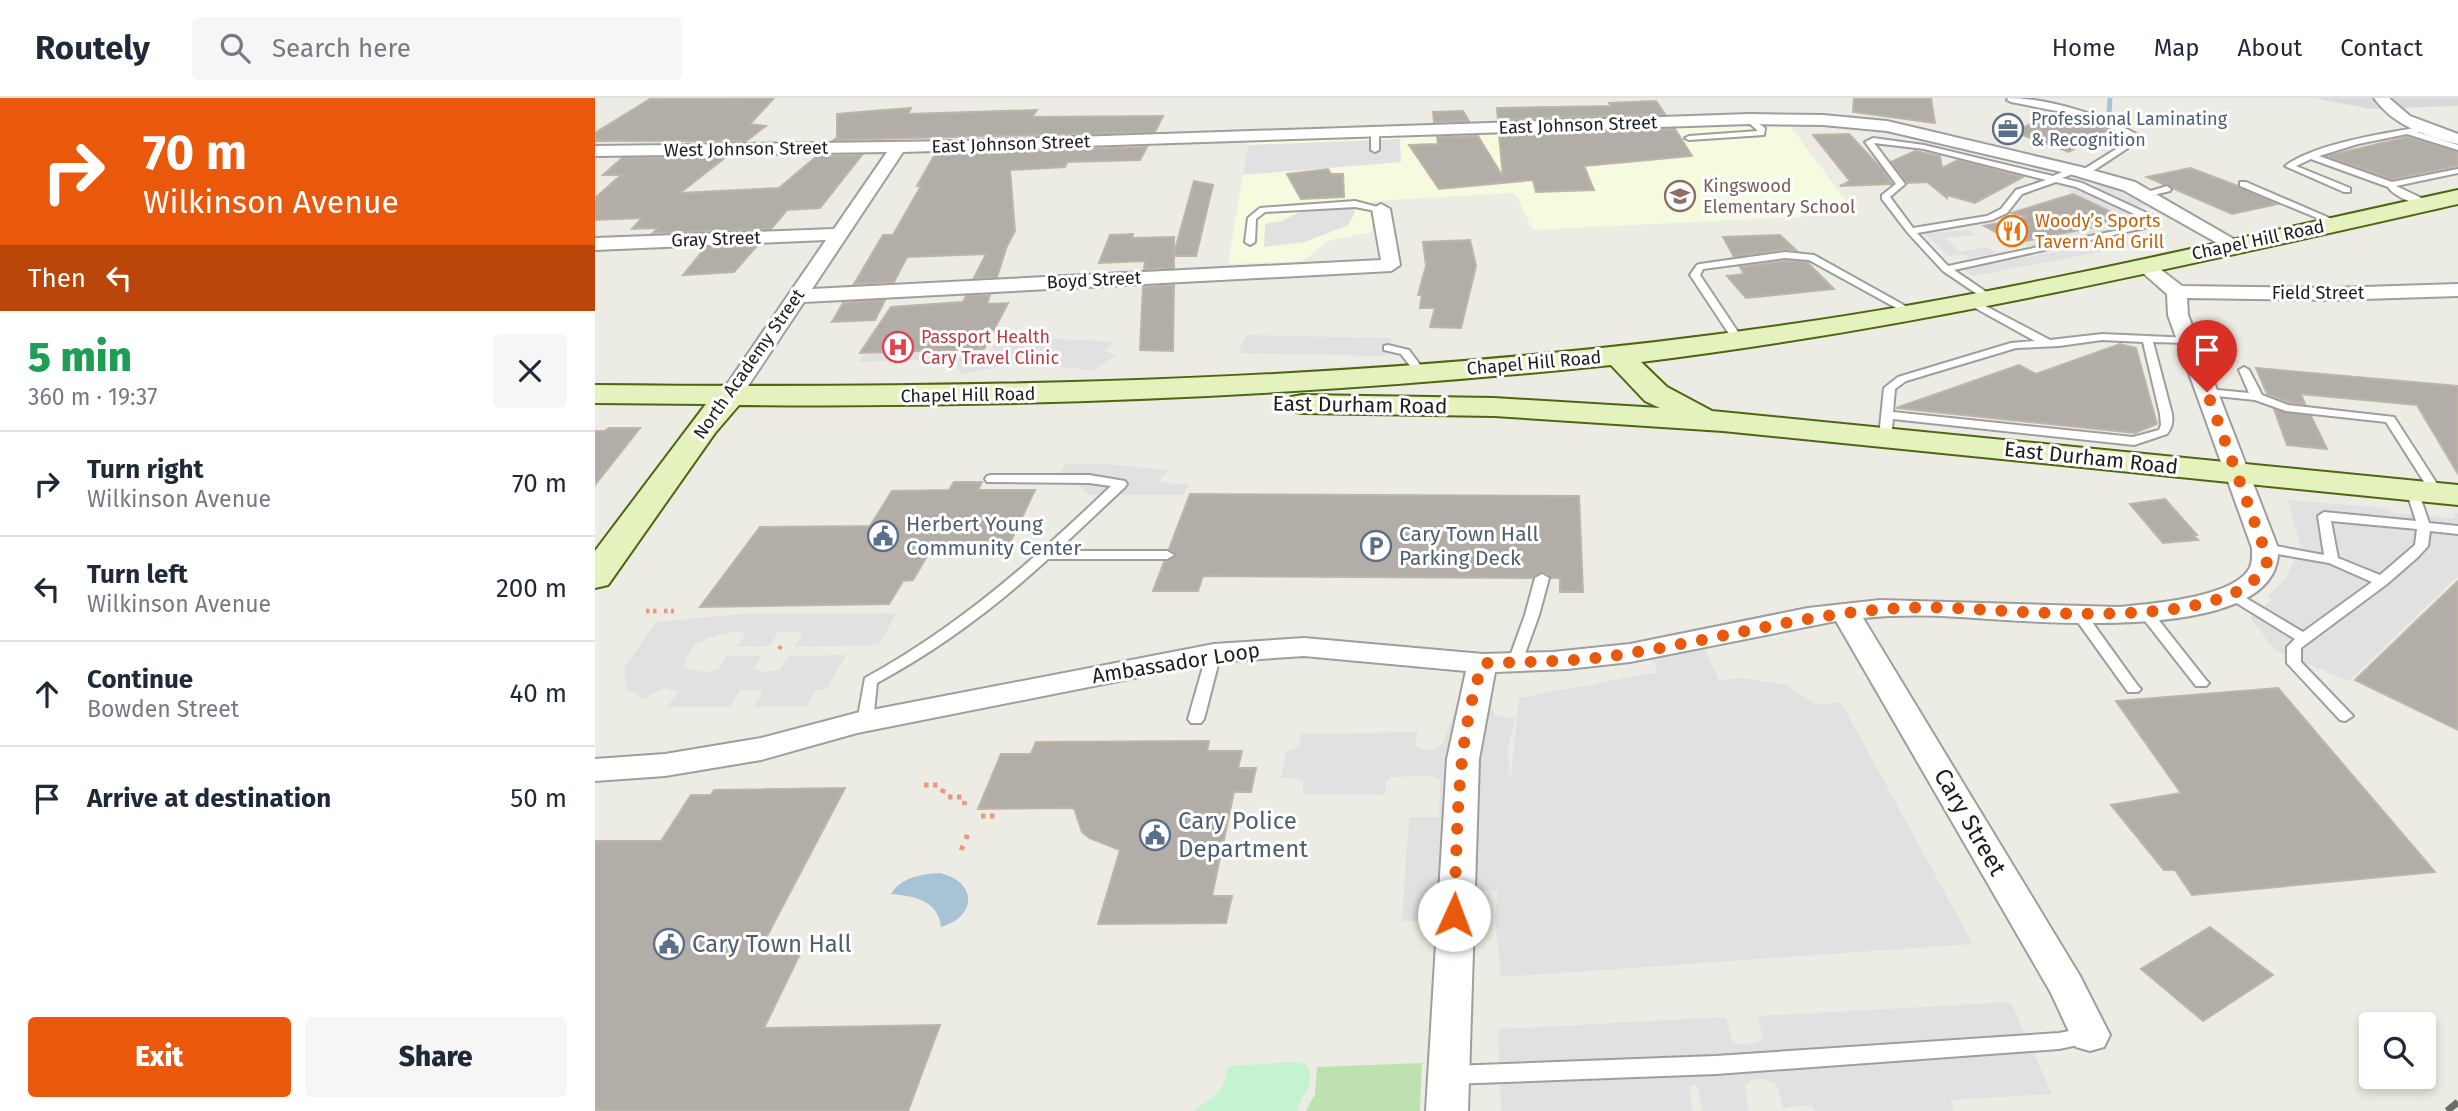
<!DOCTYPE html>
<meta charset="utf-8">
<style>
:root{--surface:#fff;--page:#f6f6f7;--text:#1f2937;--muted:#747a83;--line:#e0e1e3;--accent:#ea580c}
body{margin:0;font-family:"Fira Sans",sans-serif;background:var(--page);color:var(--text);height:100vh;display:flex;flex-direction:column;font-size:26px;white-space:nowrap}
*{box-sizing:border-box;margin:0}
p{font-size:23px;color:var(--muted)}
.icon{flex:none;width:38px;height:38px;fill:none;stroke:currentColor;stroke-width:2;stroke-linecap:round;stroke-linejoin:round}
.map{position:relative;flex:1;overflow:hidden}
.sheet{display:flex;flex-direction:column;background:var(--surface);width:595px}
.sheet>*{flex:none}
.top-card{background:#ea580c;color:#fff;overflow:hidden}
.controls{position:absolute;left:1764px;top:914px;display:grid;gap:14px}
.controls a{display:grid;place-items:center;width:77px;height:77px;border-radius:7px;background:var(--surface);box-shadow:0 4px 10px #0003;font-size:35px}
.pin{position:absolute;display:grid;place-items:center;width:60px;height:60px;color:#fff;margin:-72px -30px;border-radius:50% 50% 50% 0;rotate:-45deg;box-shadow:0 0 7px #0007}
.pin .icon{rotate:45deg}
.me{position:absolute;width:77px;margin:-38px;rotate:2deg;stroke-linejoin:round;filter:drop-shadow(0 0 5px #0008)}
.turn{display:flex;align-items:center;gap:24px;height:147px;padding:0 28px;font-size:32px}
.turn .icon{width:91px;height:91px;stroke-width:2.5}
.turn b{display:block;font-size:49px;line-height:60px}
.then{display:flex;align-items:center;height:66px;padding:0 28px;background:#0003;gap:14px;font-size:26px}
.round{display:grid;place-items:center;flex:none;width:74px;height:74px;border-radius:7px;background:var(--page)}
.overview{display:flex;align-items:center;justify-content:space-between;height:119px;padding:0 28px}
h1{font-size:42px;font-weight:800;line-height:52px;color:#1e9e55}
.action{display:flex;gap:14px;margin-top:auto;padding:14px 28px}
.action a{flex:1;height:80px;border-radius:7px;background:var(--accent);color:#fff;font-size:28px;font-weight:800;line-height:80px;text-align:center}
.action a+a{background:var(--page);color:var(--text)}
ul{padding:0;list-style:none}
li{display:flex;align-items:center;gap:21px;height:105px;padding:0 28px;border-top:2px solid var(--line)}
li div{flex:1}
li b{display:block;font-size:26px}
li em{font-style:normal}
header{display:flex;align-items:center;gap:42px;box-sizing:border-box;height:98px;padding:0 35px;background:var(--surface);border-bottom:2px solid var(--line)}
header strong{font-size:33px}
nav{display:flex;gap:38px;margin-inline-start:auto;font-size:24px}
.search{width:490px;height:63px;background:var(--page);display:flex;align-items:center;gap:18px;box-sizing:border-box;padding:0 24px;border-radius:7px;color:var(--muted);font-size:26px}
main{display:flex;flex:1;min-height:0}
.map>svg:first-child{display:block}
.residential{fill:#dbdada}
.education{fill:#f5fbdf}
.grass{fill:#bee2af}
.park{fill:#c5f3d2}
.parking{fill:#e1e1e1}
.water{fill:#a9c3d6}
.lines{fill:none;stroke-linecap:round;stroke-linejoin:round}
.stream{stroke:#a9c3d6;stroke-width:5}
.building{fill:#b2aea7;stroke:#bdb5a8;stroke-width:2}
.lane-casing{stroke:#9e9e9e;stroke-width:4}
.street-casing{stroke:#9e9e9e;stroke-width:4}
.secondary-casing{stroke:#4c6711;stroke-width:4}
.path-far1{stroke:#ea9a78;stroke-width:4.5;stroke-dasharray:3.5 3.5;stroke-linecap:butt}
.path{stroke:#ea9a78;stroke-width:5;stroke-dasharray:4.5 4.5;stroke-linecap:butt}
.lane{fill:#fff;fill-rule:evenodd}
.street{fill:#fff;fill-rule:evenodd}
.secondary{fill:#e5f2bd;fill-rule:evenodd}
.rail{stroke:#6b6b6b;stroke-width:7;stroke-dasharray:18 18;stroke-linecap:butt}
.route{stroke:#ea580c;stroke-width:12;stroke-dasharray:0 21.6}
.labels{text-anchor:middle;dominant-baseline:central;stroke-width:6;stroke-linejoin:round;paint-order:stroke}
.far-service-label{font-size:18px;fill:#4e5e75;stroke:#fff;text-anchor:start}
.far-street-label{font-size:18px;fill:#1d1d1d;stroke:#fff}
.far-education-label{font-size:18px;fill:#785e54;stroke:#fff;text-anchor:start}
.far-food-label{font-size:18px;fill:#c56008;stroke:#fff;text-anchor:start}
.far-health-label{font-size:18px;fill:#be3a42;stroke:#fff;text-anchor:start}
.street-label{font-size:21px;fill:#1d1d1d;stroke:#fff}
.service-label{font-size:21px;fill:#4e5e75;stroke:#fff;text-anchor:start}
.near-service-label{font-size:24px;fill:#4e5e75;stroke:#fff;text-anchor:start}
.near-street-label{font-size:24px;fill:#1d1d1d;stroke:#fff}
</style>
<header>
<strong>Routely</strong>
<div class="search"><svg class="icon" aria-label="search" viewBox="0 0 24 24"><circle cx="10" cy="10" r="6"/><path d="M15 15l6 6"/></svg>Search here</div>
<nav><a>Home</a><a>Map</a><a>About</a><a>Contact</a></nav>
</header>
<main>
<section class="sheet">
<div class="top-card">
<div class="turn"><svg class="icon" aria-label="right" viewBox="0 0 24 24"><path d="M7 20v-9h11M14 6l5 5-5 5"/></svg><div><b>70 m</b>Wilkinson Avenue</div></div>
<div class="then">Then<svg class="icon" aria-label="left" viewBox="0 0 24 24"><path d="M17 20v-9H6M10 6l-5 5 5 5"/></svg></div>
</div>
<div class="overview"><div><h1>5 min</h1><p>360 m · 19:37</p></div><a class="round"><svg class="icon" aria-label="close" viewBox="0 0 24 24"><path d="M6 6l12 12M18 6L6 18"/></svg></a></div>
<ul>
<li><svg class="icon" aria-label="right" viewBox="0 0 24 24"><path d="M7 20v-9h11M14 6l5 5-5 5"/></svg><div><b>Turn right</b><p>Wilkinson Avenue</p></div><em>70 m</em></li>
<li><svg class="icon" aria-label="left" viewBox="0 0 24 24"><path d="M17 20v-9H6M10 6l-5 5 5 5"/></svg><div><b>Turn left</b><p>Wilkinson Avenue</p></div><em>200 m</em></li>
<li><svg class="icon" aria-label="ahead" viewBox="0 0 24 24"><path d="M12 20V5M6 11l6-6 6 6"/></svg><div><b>Continue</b><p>Bowden Street</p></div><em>40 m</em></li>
<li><svg class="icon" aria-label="arrive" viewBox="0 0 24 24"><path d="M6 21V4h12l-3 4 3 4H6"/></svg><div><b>Arrive at destination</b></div><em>50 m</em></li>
</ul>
<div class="action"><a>Exit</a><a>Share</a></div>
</section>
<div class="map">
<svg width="1863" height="1013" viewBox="0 0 1863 1013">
<rect width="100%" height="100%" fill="#edece4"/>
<path class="residential" d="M1719 0H1863V8L1776 11Z"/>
<path class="education" d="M1192 24 1261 116 938 132 920 95 778 103 777 134 732 143 708 163 633 166 654 41Z"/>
<path class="grass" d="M827 965 825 1013H711L720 996 722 969Z"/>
<path class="park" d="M702 964 712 967C723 986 706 995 702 1013H599C621 995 628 999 633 968Z"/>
<path class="parking" d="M805 41 806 64 648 77 653 47Z
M1507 86 1551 107 1528 111 1538 117 1528 119 1472 93Z
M758 110 760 115 752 128 709 144 669 149 670 126 686 123 701 116 706 111Z
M1528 124 1538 129 1437 150 1427 145Z
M1375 132 1381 137 1351 140 1365 154 1391 149 1403 155 1375 160 1369 156 1353 158 1329 135Z
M1556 136 1568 142 1378 178 1367 171Z
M651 237 797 240 791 258 643 255Z
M442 240 509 243 519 246 510 252 521 257 499 273 447 266 410 268 366 276 360 260 395 254 398 251 397 244Z
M354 253 350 261 264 264 269 256Z
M470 366H510L573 372 565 382 566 385 594 386 588 397H494L488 390 479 386H460Z
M1693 402 1794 410 1797 415 1860 420 1857 415H1863V478L1754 583 1680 553 1655 519 1677 502 1673 498 1690 481 1706 450Z
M302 515 283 547 199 549 208 535 187 533 183 534 175 548 142 549 151 535 145 534 130 535 101 545 91 559 90 569 108 574 123 572 132 558H167L158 571 169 574 185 572 194 558 251 557 232 590 221 592 212 608 158 609 168 594 160 592 145 593 135 609H72L84 593 69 590 48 602 31 590 29 570 61 524 145 516Z
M1107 546 1124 582 1147 580 1189 586 1222 607 1246 604 1378 846 906 879 900 819 903 793H884L883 822 807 823 814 719H844L845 681 838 678 796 679 791 683 790 697 708 696V682L686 679 691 653 703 649 706 636 823 634 820 648 826 651 838 652 847 646 862 607 898 612 900 618 921 620 913 650 915 685 924 600 1063 574 1054 556Z
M1416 904 1457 996 1356 1002 1359 1013H1219L1217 1007 1188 1010 1181 986 1168 981 1155 982 1150 988 1154 1013H1107L1103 990 1098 986 1094 991 1098 1013H906L903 931 1131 919 1136 940 1140 945 1152 947 1167 942 1163 918Z"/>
<path class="water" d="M345 775C383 784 382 819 346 829 343 802 319 798 296 796 306 779 327 776 345 775Z"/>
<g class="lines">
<path class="stream" d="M1514 18 1515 0"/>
</g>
<path class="building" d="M179 0 155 26 171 28 151 43H0V35L55 1Z
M1259 0H1336L1340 25 1258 14Z
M1061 3 1070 16 903 22 902 10 1016 8 1014 5Z
M316 10 313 16 442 12 437 19 568 18 560 34 239 42 244 38H242V16Z
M868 13 874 23 839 24 838 14Z
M1453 17 1491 22 1513 32 1474 54 1419 34Z
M1080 31 1097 58 989 68 999 92 941 94 938 82 844 91 814 47 843 46 842 39 883 38 908 79 904 37Z
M1254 36 1285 69 1297 86 1245 88 1255 83 1218 37Z
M1812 39 1863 54V68L1797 81 1732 58Z
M552 49 545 62 472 64 470 69 415 72 420 133 412 148 402 179 379 180 391 156 312 159 299 184 259 186 288 137H298L326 88H322L340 56Z
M1320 53 1345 58 1347 70 1363 62 1428 79 1380 105 1352 97V100L1332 84 1312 85 1296 64Z
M267 57 225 110 192 112 176 131 58 135 63 130 37 131 47 120 0 122V100L26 77H8L27 60 131 59 85 95 184 90 222 58Z
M1595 70 1643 88 1683 106 1637 116 1552 79Z
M733 71 736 76H748L749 99 706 101 692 76Z
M599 83 618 87 601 158H579V170L549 171 550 163 504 165 515 137 538 136 537 140 579 139V155Z
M1478 96 1533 122 1421 145 1389 128 1433 119 1416 115Z
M1185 137 1201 152 1190 151 1139 159 1128 139Z
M875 142 881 168 866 230 835 229 840 210H825L827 197H823L831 168 828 144Z
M162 148 139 174 88 177 110 150Z
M1190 163 1212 164 1239 191 1151 200 1132 178 1149 176 1145 169Z
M579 187 578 253 545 252 548 189Z
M395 197 392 206 413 205 389 251 265 255 296 209 368 204 371 198Z
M290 202 280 222 237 224 248 205Z
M1525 246 1541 250 1562 326 1540 335 1301 310 1424 267 1441 276Z
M1661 270 1863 288V376L1822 307 1706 296 1710 306 1694 304 1672 296Z
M1679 311 1716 318 1732 351 1692 347Z
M14 330H45L0 387V333H10Z
M359 384H387L383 392H440L414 447 338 448 318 482 308 483 294 506 105 509 165 429 275 428 297 393 354 392Z
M595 396 984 398 988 494H965V480H956L948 474 937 480 608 478 603 493H558L569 464 581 458 574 451Z
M1570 401 1602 437H1598L1603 442 1568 445 1535 406Z
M1863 483V632L1760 582Z
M1683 590 1840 774 1597 797 1580 772H1569L1516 707 1586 695 1521 603Z
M614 643 612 653H647L643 670H661L656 694H639L617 798H637L631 825 503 826 525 752 494 740 487 734 479 710 383 711 406 656H436L441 644Z
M250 690 162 857 205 856 169 930 345 927 313 1013H0V743H66L96 697H116L119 692Z
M1615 829 1678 877 1608 923 1546 871Z"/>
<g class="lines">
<g class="lane-casing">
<path id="lane" d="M1413 0C1452 0 1508 17 1541 36L1542 44 1492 77H1486V73L1534 43V39L1492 19 1416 4 1412 2Z
M1154 19 1170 30 1169 37 1094 42 1090 40 1094 38 1163 33 1150 21Z
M1831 28 1835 30 1834 32 1822 34 1863 47V52L1812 36 1763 46 1724 58 1797 84 1863 71V75L1801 88 1835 104V108C1824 108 1799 99 1793 89L1716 61 1701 68 1755 90V94H1749L1690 68C1721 45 1792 35 1831 28Z
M780 33 784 35V52L780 54 776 52V35Z
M1278 40 1329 47 1458 78 1477 70H1483V74L1467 80 1487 85 1556 117 1563 127 1359 172 1400 200 1391 202 1348 173 1313 135 1287 101V97L1301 86 1270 44ZM1279 45 1329 51 1451 82 1421 92 1406 111 1392 118 1318 130 1295 99 1310 86ZM1461 84 1481 89 1550 121 1553 126 1353 168 1322 135 1397 122 1412 115 1427 96Z
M1645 84H1651L1746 125 1739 127 1645 88Z
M1572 88 1576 91 1575 93 1550 99 1546 96Z
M760 103 790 111 786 114 760 109 670 114 661 121 660 144 655 147 650 144 653 120 665 110Z
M1190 154 1219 157 1323 215 1314 217 1214 162 1190 160 1108 171 1105 177 1149 243 1148 245H1140L1095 177 1102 167 1105 166Z
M1377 201 1455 242 1507 236 1596 240 1597 242 1592 245 1558 244 1577 316C1578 325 1577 329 1572 336L1539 347 1298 321 1296 339 1290 343 1286 341 1284 339 1289 290 1303 279 1416 245 1440 243 1373 206 1372 204ZM1507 242 1548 244 1565 316 1566 327 1564 332 1538 339 1298 314 1300 291 1311 283 1421 250 1464 248Z
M793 247 814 252 831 275 830 277H822L806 256 789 252V248Z
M1649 269 1654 272 1667 297 1693 307 1799 319 1848 395 1842 399 1838 398 1791 324 1691 313 1660 302 1612 297 1606 294 1612 291 1654 295 1644 272Z
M396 377H494L530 383 532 386 530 389 462 453H572L579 457 572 461H453C401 509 345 551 282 585L278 624 276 628H264L262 624 270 580C363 529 440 461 516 388L494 385 392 384 390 381 392 378Z
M1817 388 1823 392 1834 425 1863 428V436L1835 433 1833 448 1823 459 1792 486 1706 550V564L1758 618 1750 623 1745 622 1692 565V549L1700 541 1627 496 1629 493H1639L1708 534 1777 484 1734 465 1665 453 1663 450 1665 447 1670 446 1729 457 1723 418 1729 414 1821 423 1811 392ZM1736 423 1822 431 1820 447 1785 477 1743 460Z
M947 476 954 480 944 517 927 564 920 569 915 567 913 564 930 517 940 480Z
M1550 510 1555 511 1611 582 1614 585 1611 588H1601L1543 514Z
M1484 512 1489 513 1543 588 1546 591 1543 594H1533L1477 516Z
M619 550 626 555 609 621 606 625H596L593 621 612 555Z
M1495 929 1502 931 1505 937 1502 943 1464 951 1121 976 856 986 849 983 846 977 849 971 856 968 1121 958 1464 935Z"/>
</g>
<g class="street-casing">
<path id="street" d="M1779 0H1794L1815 18 1863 36V46C1831 38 1799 28 1779 0Z
M1154 16 1228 17 1292 23 1486 69 1540 84 1649 147 1640 153 1633 151 1528 92 1475 76 1292 33 1228 27 1154 26 308 54 217 191 786 162 777 111 786 106 795 111 805 167 796 173 209 204 143 303H127L124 298 231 142 0 152V140L239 131 292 54 0 58V48L366 43Z
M1549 162 1556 164 1587 188 1737 190 1863 186V198L1737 202 1592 200 1593 217 1683 450C1689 551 1425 522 1364 519 1332 517 1300 517 1268 520L1485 878 1515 937 1509 949 1495 953 1481 949 1456 895 1241 523 1035 564 972 571 900 574 884 661 873 1013H831L852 661 871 573 709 558 619 564 262 635 166 662 70 678 0 683V661L70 656 166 640 261 615 619 546 709 540 888 556 958 554 1035 546 1213 510 1285 502 1524 509C1555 506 1637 500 1654 471 1658 465 1657 457 1657 450L1573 217 1572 196 1540 168Z"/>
</g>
<g class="secondary-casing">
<path id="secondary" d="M1863 92V106C1592 167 1322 230 1046 264L1072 289 1117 313 1863 387V407L1128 333 899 318 707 315 696 313 691 306 696 299 707 297 899 300 1065 310 1050 303 1016 267C727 297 435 310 144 307L120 335 13 487 0 490V453L111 306 0 305V287C400 291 800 284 1197 226 1421 194 1642 140 1863 92Z"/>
</g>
<path class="path-far1" d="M51 513H62
M69 513H79
M184 551 187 547"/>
<path class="path" d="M329 687H345
M347 695 349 690
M353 699H367
M369 707 370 703
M386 718H401
M371 741 373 735
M366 752 369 746"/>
<use href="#lane" class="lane"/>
<use href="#street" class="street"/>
<use href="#secondary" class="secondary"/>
<path class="rail" d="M1852 1013 1863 1004"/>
</g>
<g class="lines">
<path class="route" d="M859 817C863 734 860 643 888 565 925 564 963 564 1000 560 1120 546 1234 504 1357 510 1421 512 1649 538 1673 461L1612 294"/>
</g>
<defs>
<g id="office-ring" transform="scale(1.575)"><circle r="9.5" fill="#fff" stroke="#5c6f8a" stroke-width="1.5"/><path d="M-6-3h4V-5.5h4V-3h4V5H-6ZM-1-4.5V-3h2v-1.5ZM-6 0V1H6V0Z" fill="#5c6f8a"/></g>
<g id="school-ring" transform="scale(1.575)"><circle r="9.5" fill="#fff" stroke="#8d6e63" stroke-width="1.5"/><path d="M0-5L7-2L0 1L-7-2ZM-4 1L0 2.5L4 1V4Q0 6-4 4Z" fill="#8d6e63"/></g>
<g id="restaurant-ring" transform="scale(1.575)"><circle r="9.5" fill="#fff" stroke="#e8710a" stroke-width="1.5"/><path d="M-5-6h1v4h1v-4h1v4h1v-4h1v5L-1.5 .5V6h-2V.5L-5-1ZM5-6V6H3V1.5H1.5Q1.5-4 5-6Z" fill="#e8710a"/></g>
<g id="hospital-ring" transform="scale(1.575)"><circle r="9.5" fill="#fff" stroke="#e0444e" stroke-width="1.5"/><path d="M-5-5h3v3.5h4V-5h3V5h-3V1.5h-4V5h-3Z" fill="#e0444e"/></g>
<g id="civic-ring" transform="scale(1.575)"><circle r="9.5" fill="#fff" stroke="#5c6f8a" stroke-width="1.5"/><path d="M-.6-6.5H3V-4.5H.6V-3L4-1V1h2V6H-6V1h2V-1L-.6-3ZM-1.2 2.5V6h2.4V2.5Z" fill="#5c6f8a"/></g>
<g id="parking-ring" transform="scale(1.575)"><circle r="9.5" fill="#fff" stroke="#5c6f8a" stroke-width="1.5"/><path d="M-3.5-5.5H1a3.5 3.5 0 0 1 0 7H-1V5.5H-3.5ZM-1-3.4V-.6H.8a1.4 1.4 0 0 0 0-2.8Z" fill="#5c6f8a"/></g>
</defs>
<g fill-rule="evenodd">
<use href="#office-ring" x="1413" y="31"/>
<use href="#school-ring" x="1085" y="98"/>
<use href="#restaurant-ring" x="1417" y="133"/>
<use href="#hospital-ring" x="303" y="249"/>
<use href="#civic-ring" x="288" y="438"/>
<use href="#parking-ring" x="781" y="448"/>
<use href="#civic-ring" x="560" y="737"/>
<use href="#civic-ring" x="74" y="846"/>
</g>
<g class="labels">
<g class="far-service-label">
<text x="1436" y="21">Professional Laminating<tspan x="1436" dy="21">&amp; Recognition</tspan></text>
</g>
<g class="far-street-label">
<text transform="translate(983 27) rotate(-2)">East Johnson Street</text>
<text transform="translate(416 46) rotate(-2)">East Johnson Street</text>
<text transform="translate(151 51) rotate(-1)">West Johnson Street</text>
<text transform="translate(121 141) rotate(-2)">Gray Street</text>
<text transform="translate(1663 142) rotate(-12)">Chapel Hill Road</text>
<text transform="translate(499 182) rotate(-3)">Boyd Street</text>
<text x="1723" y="195">Field Street</text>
<text transform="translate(939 265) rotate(-5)">Chapel Hill Road</text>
<text transform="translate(154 266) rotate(-55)">North Academy Street</text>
<text transform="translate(373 297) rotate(-1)">Chapel Hill Road</text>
</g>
<g class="far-education-label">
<text x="1108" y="88">Kingswood<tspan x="1108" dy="21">Elementary School</tspan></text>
</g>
<g class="far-food-label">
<text x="1440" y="123">Woody’s Sports<tspan x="1440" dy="21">Tavern And Grill</tspan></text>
</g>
<g class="far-health-label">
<text x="326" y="239">Passport Health<tspan x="326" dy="21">Cary Travel Clinic</tspan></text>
</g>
<g class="street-label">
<text transform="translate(765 307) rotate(1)">East Durham Road</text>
<text transform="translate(1496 360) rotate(6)">East Durham Road</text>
<text transform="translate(581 565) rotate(-9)">Ambassador Loop</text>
</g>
<g class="service-label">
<text x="311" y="426">Herbert Young<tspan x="311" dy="24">Community Center</tspan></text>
<text x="804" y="436">Cary Town Hall<tspan x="804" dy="24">Parking Deck</tspan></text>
</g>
<g class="near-service-label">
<text x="583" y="723">Cary Police<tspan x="583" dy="28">Department</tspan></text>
<text x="97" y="846">Cary Town Hall</text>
</g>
<g class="near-street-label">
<text transform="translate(1375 724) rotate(60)">Cary Street</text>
</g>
</g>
</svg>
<div class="controls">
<a><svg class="icon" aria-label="search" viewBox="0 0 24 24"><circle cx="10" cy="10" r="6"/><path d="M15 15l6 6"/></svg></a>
</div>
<div class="pin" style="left:1612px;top:294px;background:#d93025"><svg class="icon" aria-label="arrive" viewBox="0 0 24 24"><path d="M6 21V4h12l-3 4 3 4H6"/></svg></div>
<svg class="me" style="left:859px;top:817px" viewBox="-20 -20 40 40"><circle r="19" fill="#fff"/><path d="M0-13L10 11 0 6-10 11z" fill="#ea580c"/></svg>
</div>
</main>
